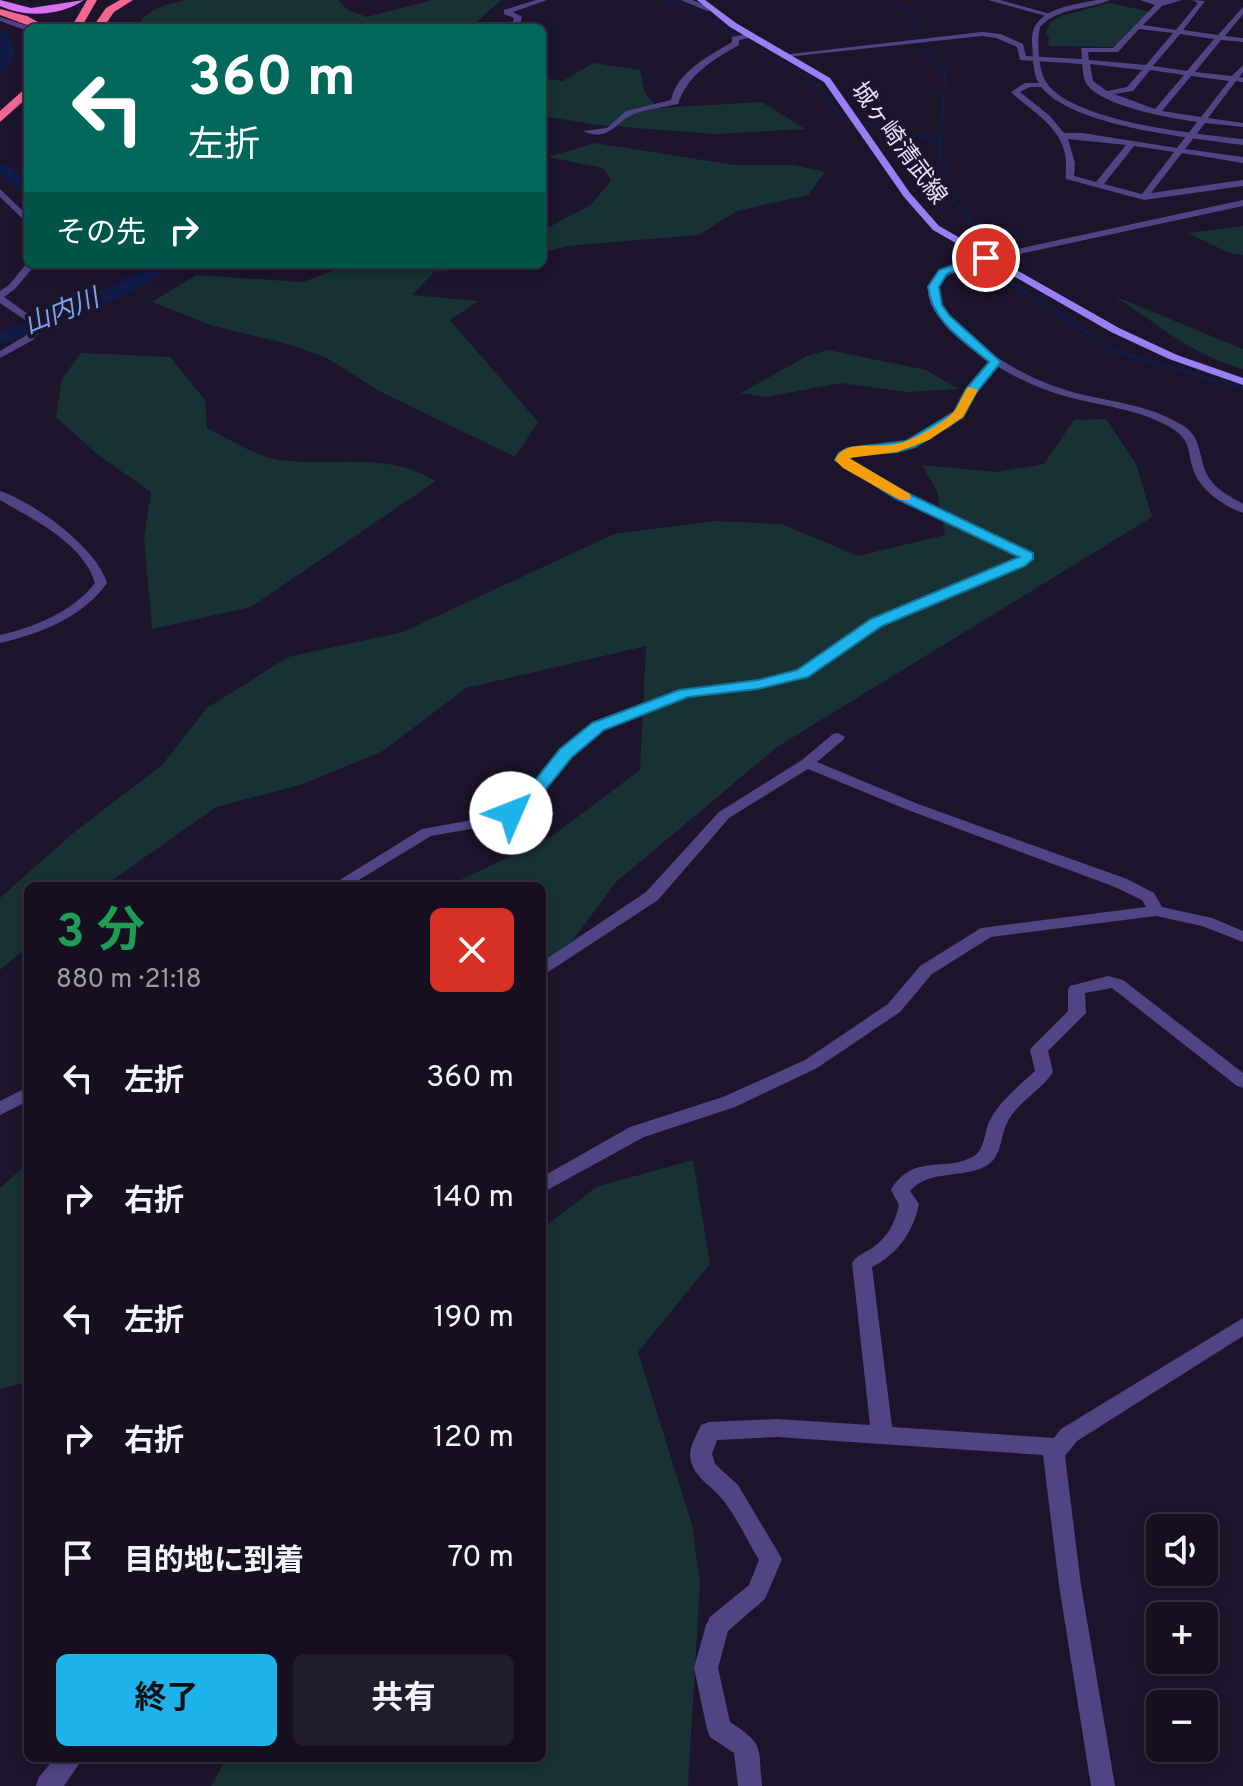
<!DOCTYPE html>
<html lang="ja">
<meta charset="utf-8">
<style>
:root{--surface:#150f20;--page:#221d2d;--text:#f1f3f6;--muted:#9d9ca5;--line:#342f3e;--accent:#1eb4eb}
body{margin:0;font-family:Overpass,"Noto Sans JP",sans-serif;background:var(--page);color:var(--text);height:100vh;display:flex;flex-direction:column;font-size:30px;white-space:nowrap}
*{box-sizing:border-box;margin:0}
p{font-size:26px;color:var(--muted)}
.icon{flex:none;width:44px;height:44px;fill:none;stroke:currentColor;stroke-width:2;stroke-linecap:round;stroke-linejoin:round}
.map{position:relative;flex:1;overflow:hidden}
.side{position:absolute;left:24px;top:882px;width:522px;height:880px;display:flex;flex-direction:column;background:var(--surface);border-radius:12px;box-shadow:0 4px 12px #0003,0 0 0 2px var(--line)}
.side>*{flex:none}
.banner{position:absolute;left:24px;top:24px;width:522px;height:244px;border-radius:12px;box-shadow:0 4px 12px #0003,0 0 0 2px var(--line);background:#00695c;color:#fff;overflow:hidden}
.fabs{position:absolute;left:1146px;top:1514px;display:grid;gap:16px}
.fabs a{display:grid;place-items:center;width:72px;height:72px;border-radius:12px;background:var(--surface);box-shadow:0 4px 12px #0003,0 0 0 2px var(--line);font-size:40px}
.pin{position:absolute;display:grid;place-items:center;width:68px;height:68px;color:#fff;margin:-34px;border:4px solid #fff;border-radius:50%;box-shadow:0 2px 8px #0007}
.me{position:absolute;width:88px;margin:-44px;rotate:46deg;stroke-linejoin:round;filter:drop-shadow(0 0 6px #0008)}
.turn{display:flex;align-items:center;gap:28px;height:168px;padding:0 32px;font-size:36px}
.turn .icon{width:104px;height:104px;stroke-width:2.5}
.turn b{display:block;font-size:56px;line-height:68px}
.then{display:flex;align-items:center;height:76px;padding:0 32px;background:#0003;gap:16px;font-size:30px}
.round{display:grid;place-items:center;flex:none;width:84px;height:84px;border-radius:12px;background:var(--page)}
.headline{display:flex;align-items:center;justify-content:space-between;height:136px;padding:0 32px}
h1{font-size:48px;font-weight:700;line-height:60px;color:#1e9e55}
.primary-button{display:flex;gap:16px;margin-top:auto;padding:16px 32px}
.primary-button a{flex:1;height:92px;border-radius:12px;background:var(--accent);color:#111;font-size:32px;font-weight:700;line-height:92px;text-align:center}
.primary-button a+a{background:var(--page);color:var(--text)}
ul{padding:0;list-style:none}
li{display:flex;align-items:center;gap:24px;height:120px;padding:0 32px}
li div{flex:1}
li b{display:block;font-size:30px}
li em{font-style:normal}
.map>svg:first-child{display:block}
.green{fill:#183134}
.lines{fill:none;stroke-linecap:round;stroke-linejoin:round}
.stream-far1{stroke:#111b47;stroke-width:2}
.stream{stroke:#111b47;stroke-width:3}
.river{fill:#111b47;fill-rule:evenodd}
.minor{fill:#514485;fill-rule:evenodd}
.tertiary{fill:#514485;fill-rule:evenodd}
.secondary{fill:#9780f4;fill-rule:evenodd}
.primary{fill:#d872f2;fill-rule:evenodd}
.motorway{fill:#f16792;fill-rule:evenodd}
.route{fill:#1eb4eb;stroke:#147599;stroke-width:2}
.slow{fill:#f59e0b}
.labels{text-anchor:middle;dominant-baseline:central;stroke-width:8;stroke-linejoin:round;paint-order:stroke}
.far-street-label{font-size:24px;fill:#e8e1fc;stroke:#1c142b}
.far-water-label{font-size:26px;font-style:italic;fill:#78a5f3;stroke:#1c142b}
</style>
<div class="map">
<svg width="1243" height="1786" viewBox="0 0 1243 1786">
<rect width="100%" height="100%" fill="#1c142b"/>
<path class="green" d="M186 0H338L348 10 367 17 432 0H501L470 28H142L141 21C152 7 169 4 186 0Z
M1109 3 1151 12 1117 47 1048 46 1049 37 1046 34 1050 22 1062 16Z
M593 63 640 70 645 93 658 108 762 102 805 129 714 134 598 125 542 116V78L563 81Z
M595 143 734 165H793L825 172 808 195 737 211 699 235 568 246 542 253V231L592 204 611 180 603 168 548 157Z
M1243 226V255L1229 253 1188 233Z
M351 264H497L434 272 412 295 478 301 450 320 538 422 515 457 381 392 325 357 284 343 213 326 152 302 196 275 303 282Z
M1114 296 1243 349V369C1189 354 1160 325 1114 296Z
M828 350 926 370 958 389 907 392 841 383 766 397 741 393 807 356Z
M81 353 170 357 205 400 207 428C227 438 259 458 280 460 333 467 387 451 436 481L251 607 152 629 144 538 151 492 97 454 56 417 62 379Z
M1106 419 1136 464 1152 517 777 747 616 882 559 959 542 974V886H448L552 836 640 770 646 646 466 688 383 751 303 784 216 807 104 886H28V946L0 970V898L72 834 162 765 207 708 288 657 403 632 614 534 715 521 781 524 858 556 945 535 937 491 922 465 996 472 1044 464 1074 420Z
M693 1160 710 1264 638 1352 692 1525 700 1583 688 1786H211L227 1758H542V1229L596 1187Z
M28 1163V1382L0 1389V1188Z"/>
<g class="lines">
<path class="stream-far1" d="M666 0 693 8 744 42 808 77 819 86 841 117 941 141
M877 0 910 12 928 53 945 74 940 158 955 202"/>
<path class="stream" d="M954 200 978 234 989 268 1117 352 1243 388"/>
<path class="river" d="M0 31 5 32 15 49 7 71 0 75Z
M0 163 13 169 28 183V194L18 190 0 173Z
M154 264H174C152 288 35 335 0 343V333L121 282Z"/>
<path class="minor" d="M536 0H547L513 12 522 17 519 28H511L514 18 504 14V10Z
M681 0H692L714 9 707 11Z
M988 0H1000L1054 15 1050 17Z
M1140 0H1182L1162 6 1143 25 1176 30 1198 3 1192 0 1205 1 1183 30 1218 35 1243 7V14L1225 36 1243 38V42L1221 40 1195 72 1232 76 1243 65V72L1239 77 1243 78V82L1236 81 1208 118 1243 123V127L1205 123 1185 149 1243 157V163L1182 153 1151 193 1243 180V186L1144 200 1066 179C1065 171 1067 162 1065 154 1059 125 1031 111 1011 92L1025 83H1046V87H1030L1020 92 1050 116 1064 133H1082L1177 148 1197 122C1170 118 1100 106 1086 83 1083 78 1083 69 1082 64L1020 60 1017 47 996 38 982 36 786 57 782 55 982 32 1001 34 1023 44 1026 56 1082 59 1081 48H1113L1155 5ZM1139 29 1173 33 1146 65 1089 60 1088 52H1118ZM1180 34 1214 39 1187 71 1153 66ZM1090 64 1142 70 1127 87 1107 91 1093 81ZM1150 70 1184 75 1155 109 1114 94 1133 91ZM1191 76 1229 81 1201 117 1162 111ZM1068 139 1126 145 1096 182 1074 176 1075 163ZM1134 146 1174 152 1142 194 1104 184Z
M0 17 31 27V28H28V31L0 21Z
M751 33 754 37 739 40V45C713 60 688 74 678 104 664 107 647 109 634 114 615 122 609 143 583 131L607 128 626 111 671 100C677 72 709 56 732 42V37Z
M0 189 28 216V224L0 197Z
M28 262V264H36L15 289 4 297 45 326 33 340 0 358V351L25 336 34 326 0 303V291L9 285Z
M991 360 1000 362 976 393 963 417 949 428 901 450 854 454 847 459 904 492 1032 553 1034 556 1028 563 881 626 807 676 758 688 688 697 603 730 571 756 525 810 498 824 431 836 349 886H330L422 829 489 817 515 804 561 750 593 724 680 690 758 680 797 670 871 620 1020 557 896 498 835 460 839 453 848 449 895 445 941 424 954 413 966 392Z
M0 491C35 503 96 547 107 583 83 617 40 634 0 643V635C33 628 74 611 95 583 83 543 34 520 0 500Z
M838 733 845 737 843 740 817 762 918 804 1127 879 1154 893 1162 907 1212 918 1243 931V942L1202 926 1156 916 991 937 932 974 900 1012 817 1068 735 1107 644 1137 542 1193V1177L630 1127 723 1097 805 1060 888 1004 920 966 981 928 1146 907 1142 900 1115 887 908 810 808 769 729 818 658 900 542 976V962L646 892 719 812 802 760 833 734Z
M1108 976 1123 980 1243 1073V1088L1237 1086 1112 988 1085 993 1086 1013 1048 1051 1053 1072C1041 1091 1017 1102 1007 1123 1000 1137 1002 1157 986 1166 962 1179 929 1169 910 1191L919 1204C913 1232 898 1254 872 1267L892 1427 1054 1438 1061 1429 1243 1318V1336L1077 1441 1065 1456 1081 1585 1115 1786H1091L1059 1585 1043 1455 777 1437 717 1440 712 1454 715 1464 738 1485 782 1559 765 1599 728 1631 718 1668 730 1722C765 1745 758 1746 762 1786H738L734 1753 710 1737 707 1729 694 1668 706 1625 710 1617 749 1585 759 1560C747 1540 737 1518 723 1500 712 1486 690 1475 690 1454 690 1446 698 1432 701 1425L709 1422 777 1419 870 1425 852 1263C857 1255 865 1253 872 1248 888 1237 895 1223 899 1205L891 1190C913 1152 947 1173 974 1156 985 1149 984 1133 989 1122 999 1101 1019 1086 1035 1071L1030 1050 1033 1046 1068 1011V990L1070 986Z
M28 1087V1101L0 1115V1101Z
M55 1758H83L64 1786H36L39 1777Z"/>
<path class="tertiary" d="M1097 0H1110C1087 10 1058 7 1040 27 1037 41 1038 69 1046 82 1072 122 1197 134 1243 139V145C1194 138 1068 127 1039 84 1032 72 1033 55 1032 42 1030 9 1072 5 1097 0Z
M1243 200V206L968 265 942 279C933 296 943 310 955 322 988 356 1030 381 1076 393 1112 402 1150 405 1182 425 1204 438 1197 459 1209 478 1217 490 1231 497 1243 504V513C1226 507 1204 493 1196 476 1185 453 1195 441 1168 426 1137 409 1102 406 1068 397 1027 386 989 365 958 336 947 326 932 313 929 298 924 276 945 267 962 261Z"/>
<path class="secondary" d="M697 0H705L736 23 830 78 910 193 939 226 1119 328 1177 355 1243 378V385L1169 359 1111 332 933 230 904 197 824 82 730 27Z"/>
<path class="primary" d="M0 0 31 8 84 0C61 16 26 18 0 6Z"/>
<path class="motorway" d="M87 0H97L81 28H71Z
M120 0H133L114 12 103 28H92L106 8Z
M0 9 27 16 49 28H35L0 15Z
M28 86V97L0 122V111Z"/>
</g>
<path class="route" d="M982 255 991 258 947 274 939 287 942 305 950 316 1001 362 976 393 963 417 915 447 897 452 855 455 849 459 905 492 1033 553V559L1025 566 882 626 808 677 758 689 688 697 604 730 572 757 533 805 517 817H505L503 813 521 798 560 749 592 723 679 690 758 680 797 670 871 619 1019 557 895 498 835 460 839 453 848 448 906 441 954 412 966 389 989 362C963 340 932 322 928 287L939 270Z"/>
<path class="slow" d="M968 387 978 390 963 417 929 440 897 452 849 458 910 494V500H900L843 468 835 460C844 438 878 449 897 444 915 439 945 424 956 409 960 402 963 394 968 387Z"/>
<g class="labels">
<g class="far-street-label">
<text transform="translate(898 144) rotate(54)">城ヶ崎清武線</text>
</g>
<g class="far-water-label">
<text transform="translate(62 313) rotate(-22)">山内川</text>
</g>
</g>
</svg>
<div class="fabs">
<a><svg class="icon" aria-label="sound" viewBox="0 0 24 24"><path d="M4 9h4l5-4v14l-5-4H4zM17 9q2 3 0 6"/></svg></a>
<a>+</a>
<a>−</a>
</div>
<div class="pin" style="left:986px;top:258px;background:#d93025"><svg class="icon" aria-label="arrive" viewBox="0 0 24 24"><path d="M6 21V4h12l-3 4 3 4H6"/></svg></div>
<svg class="me" style="left:511px;top:813px" viewBox="-20 -20 40 40"><circle r="19" fill="#fff"/><path d="M0-13L10 11 0 6-10 11z" fill="#1eb4eb"/></svg>
<div class="banner">
<div class="turn"><svg class="icon" aria-label="left" viewBox="0 0 24 24"><path d="M17 20v-9H6M10 6l-5 5 5 5"/></svg><div><b>360 m</b>左折</div></div>
<div class="then">その先<svg class="icon" aria-label="right" viewBox="0 0 24 24"><path d="M7 20v-9h11M14 6l5 5-5 5"/></svg></div>
</div>
<section class="side">
<div class="headline"><div><h1>3 分</h1><p>880 m · 21:18</p></div><a class="round" style="background:#d93025;color:#fff"><svg class="icon" aria-label="close" viewBox="0 0 24 24"><path d="M6 6l12 12M18 6L6 18"/></svg></a></div>
<ul>
<li><svg class="icon" aria-label="left" viewBox="0 0 24 24"><path d="M17 20v-9H6M10 6l-5 5 5 5"/></svg><div><b>左折</b></div><em>360 m</em></li>
<li><svg class="icon" aria-label="right" viewBox="0 0 24 24"><path d="M7 20v-9h11M14 6l5 5-5 5"/></svg><div><b>右折</b></div><em>140 m</em></li>
<li><svg class="icon" aria-label="left" viewBox="0 0 24 24"><path d="M17 20v-9H6M10 6l-5 5 5 5"/></svg><div><b>左折</b></div><em>190 m</em></li>
<li><svg class="icon" aria-label="right" viewBox="0 0 24 24"><path d="M7 20v-9h11M14 6l5 5-5 5"/></svg><div><b>右折</b></div><em>120 m</em></li>
<li><svg class="icon" aria-label="arrive" viewBox="0 0 24 24"><path d="M6 21V4h12l-3 4 3 4H6"/></svg><div><b>目的地に到着</b></div><em>70 m</em></li>
</ul>
<div class="primary-button"><a>終了</a><a>共有</a></div>
</section>
</div>
